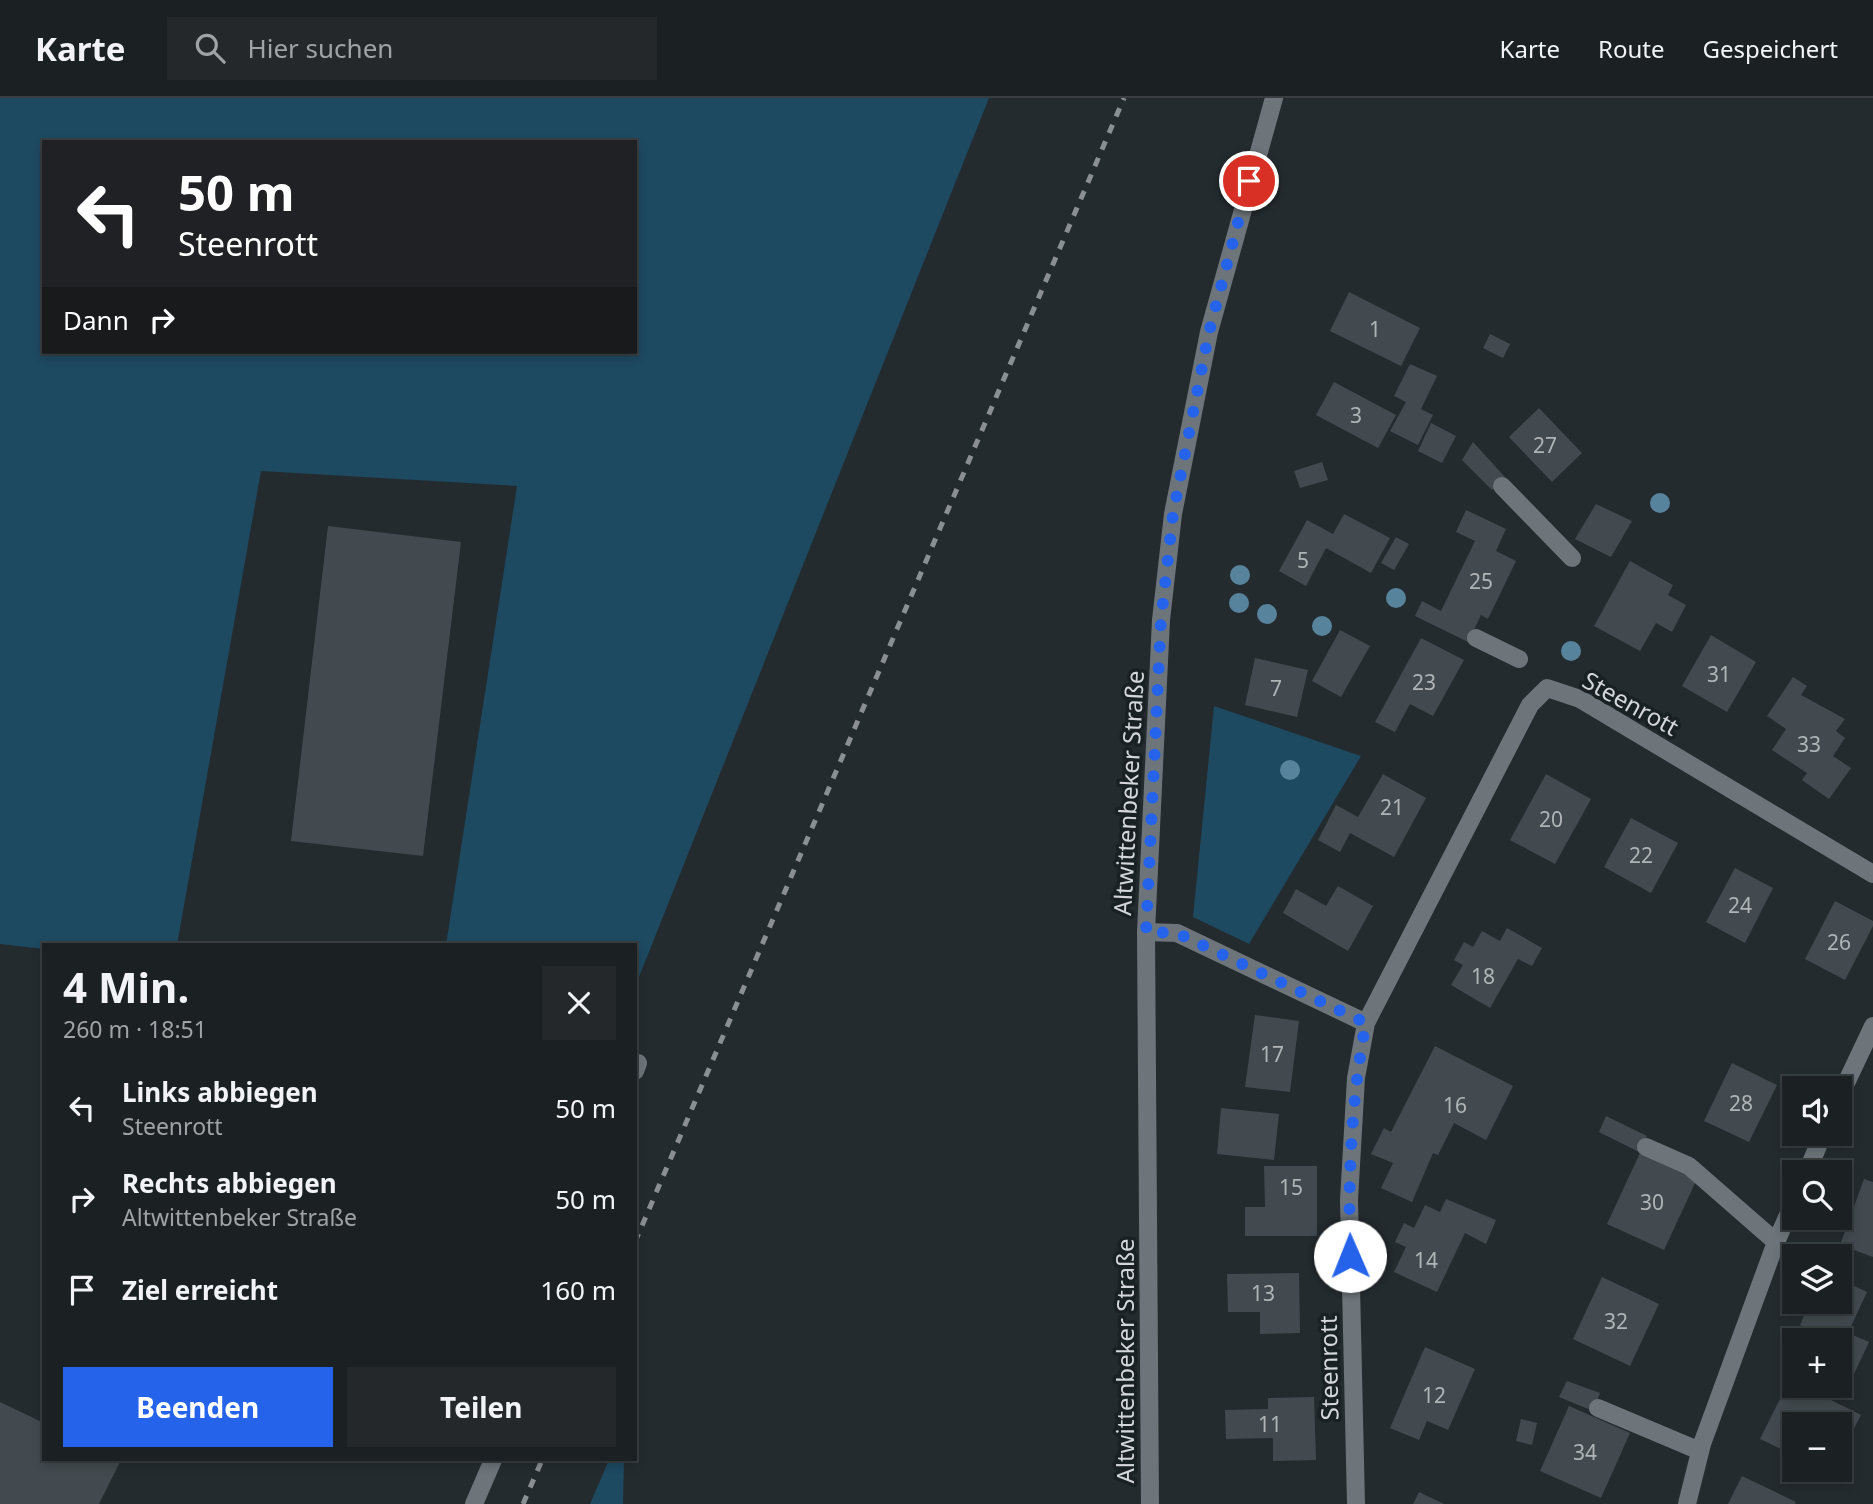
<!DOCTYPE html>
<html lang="de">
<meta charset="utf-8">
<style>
:root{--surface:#1b2023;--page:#24282b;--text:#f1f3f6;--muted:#a0a3a6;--line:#393e41;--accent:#2563eb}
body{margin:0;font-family:"Noto Sans",sans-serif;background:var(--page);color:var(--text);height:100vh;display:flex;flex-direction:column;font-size:26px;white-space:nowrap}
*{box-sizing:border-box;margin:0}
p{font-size:23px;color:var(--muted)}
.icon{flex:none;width:38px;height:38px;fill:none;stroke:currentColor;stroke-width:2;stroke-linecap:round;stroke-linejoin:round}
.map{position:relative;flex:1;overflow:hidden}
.side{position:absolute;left:42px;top:845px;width:595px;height:518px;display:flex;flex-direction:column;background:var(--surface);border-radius:0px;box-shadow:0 4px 10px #0003,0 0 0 2px var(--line)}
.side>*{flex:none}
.hud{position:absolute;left:42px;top:42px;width:595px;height:214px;border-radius:0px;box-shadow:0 4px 10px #0003,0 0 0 2px var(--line);background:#202124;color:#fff;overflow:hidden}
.controls{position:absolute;left:1782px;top:978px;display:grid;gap:14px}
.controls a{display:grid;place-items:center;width:70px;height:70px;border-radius:0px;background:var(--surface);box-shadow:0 4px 10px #0003,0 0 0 2px var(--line);font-size:35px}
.pin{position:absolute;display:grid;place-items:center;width:60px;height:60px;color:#fff;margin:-30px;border:4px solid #fff;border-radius:50%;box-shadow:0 2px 7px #0007}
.me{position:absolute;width:77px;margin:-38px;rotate:359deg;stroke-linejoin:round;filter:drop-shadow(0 0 5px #0008)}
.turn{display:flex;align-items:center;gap:24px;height:147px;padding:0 21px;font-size:32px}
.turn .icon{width:91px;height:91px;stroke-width:2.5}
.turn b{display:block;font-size:49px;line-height:60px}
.then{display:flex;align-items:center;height:66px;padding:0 21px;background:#0003;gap:14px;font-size:26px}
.round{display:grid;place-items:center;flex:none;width:74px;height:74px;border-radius:0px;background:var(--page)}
.overview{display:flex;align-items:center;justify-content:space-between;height:119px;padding:0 21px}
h1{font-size:42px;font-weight:700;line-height:52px}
.cta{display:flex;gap:14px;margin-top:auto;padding:14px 21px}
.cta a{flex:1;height:80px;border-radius:0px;background:var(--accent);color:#fff;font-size:28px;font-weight:700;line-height:80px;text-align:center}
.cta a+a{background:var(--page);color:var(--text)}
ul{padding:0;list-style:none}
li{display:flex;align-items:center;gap:21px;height:91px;padding:0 21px}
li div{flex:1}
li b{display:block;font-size:26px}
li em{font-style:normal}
header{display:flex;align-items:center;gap:42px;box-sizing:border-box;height:98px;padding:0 35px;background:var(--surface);border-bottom:2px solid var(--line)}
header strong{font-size:33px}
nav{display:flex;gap:38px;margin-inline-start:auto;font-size:24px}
.search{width:490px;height:63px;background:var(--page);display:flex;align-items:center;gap:18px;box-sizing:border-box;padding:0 24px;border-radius:0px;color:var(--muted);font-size:26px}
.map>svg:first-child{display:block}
.green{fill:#1d4961;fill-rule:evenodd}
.building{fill:#434a4f}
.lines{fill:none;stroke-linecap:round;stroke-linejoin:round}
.service{stroke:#6d757a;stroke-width:18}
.minor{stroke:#6d757a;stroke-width:18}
.tertiary{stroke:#6d757a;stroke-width:18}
.rail{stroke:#898f92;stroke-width:5;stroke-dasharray:9 9;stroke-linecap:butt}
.tree{fill:#57839c}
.route{stroke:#2563eb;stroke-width:12;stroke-dasharray:0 21.6}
.labels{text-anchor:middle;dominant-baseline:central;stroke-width:7;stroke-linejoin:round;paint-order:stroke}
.number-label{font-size:21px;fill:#afb4b7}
.street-label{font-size:24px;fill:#d3d7da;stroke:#1a2125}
</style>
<header>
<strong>Karte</strong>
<div class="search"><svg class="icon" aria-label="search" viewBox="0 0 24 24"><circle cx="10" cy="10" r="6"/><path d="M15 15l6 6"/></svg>Hier suchen</div>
<nav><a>Karte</a><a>Route</a><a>Gespeichert</a></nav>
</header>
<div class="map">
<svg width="1873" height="1406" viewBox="0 0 1873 1406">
<rect width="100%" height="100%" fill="#242b2f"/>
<path class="green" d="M0 0H989L635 889V847H446L517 388 261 373 177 847H44V851L0 846ZM44 44H635V254H44Z
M1214 608 1361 658 1249 846 1193 819Z
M609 1362H624L623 1406H590Z"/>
<path class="building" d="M1349 194 1420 230 1401 268 1330 233Z
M1490 236 1510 246 1503 260 1483 250Z
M1410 266 1437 278 1421 311 1433 317 1418 347 1390 333 1406 304 1394 298Z
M1334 284 1396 317 1378 350 1316 317Z
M1539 310 1582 355 1552 384 1509 339Z
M1431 325 1456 338 1442 365 1418 353Z
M1473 344 1505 379 1492 392 1462 362Z
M1322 364 1328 382 1300 390 1294 373Z
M1596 406 1632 423 1611 459 1575 441Z
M1466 412 1506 431 1496 453 1516 463 1488 521 1481 517 1468 544 1415 518 1422 503 1441 513 1475 443 1456 434Z
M1344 416 1390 440 1371 475 1326 450 1306 488 1279 473 1307 422 1333 436Z
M328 428 461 444 423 758 291 743Z
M1396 439 1409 446 1394 472 1381 465Z
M1630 463 1673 487 1668 497 1686 507 1672 534 1656 525 1640 553 1594 528Z
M1340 532 1370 548 1341 599 1312 583Z
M1711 537 1756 564 1727 614 1682 588Z
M1421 540 1464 562 1433 618 1410 606 1395 634 1375 624Z
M1255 560 1308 572 1297 619 1245 607Z
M1793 579 1807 588 1801 597 1845 621 1836 633 1845 640 1833 658 1851 670 1829 701 1802 682 1807 675 1772 652 1786 631 1767 618Z
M1383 676 1426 700 1394 759 1350 735 1340 754 1318 742 1336 707 1358 719Z
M1546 676 1591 701 1555 766 1510 742Z
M1631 720 1678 745 1651 795 1604 769Z
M1735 770 1773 790 1745 845 1706 824Z
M1338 788 1373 808 1348 853 1283 815 1296 791 1326 808Z
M1835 803 1873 823V828L1845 882 1805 861Z
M1507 830 1542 850 1532 868 1518 861 1490 910 1451 887 1463 867 1454 862 1464 844 1473 849 1482 833 1500 843Z
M1255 917 1299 923 1290 994 1245 989Z
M1435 948 1513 988 1486 1042 1454 1025 1438 1057 1433 1055 1412 1104 1381 1090 1393 1065 1371 1056 1384 1030 1391 1034Z
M1732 965 1777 987 1749 1044 1704 1023Z
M1221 1010 1279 1016 1274 1062 1217 1056Z
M1606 1018 1647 1038 1639 1054 1599 1034Z
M1640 1055 1697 1081 1664 1152 1607 1126Z
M1264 1068H1317V1138H1245V1109H1265Z
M1864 1081 1873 1084V1159L1840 1147Z
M1446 1101 1496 1122 1486 1146 1465 1135 1437 1194 1394 1174 1406 1149 1395 1144 1404 1125 1414 1130 1425 1107 1440 1114Z
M1299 1175 1300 1235 1260 1236V1214H1228L1227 1176Z
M1602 1179 1659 1206 1630 1268 1573 1241Z
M1839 1181 1867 1194 1848 1235 1869 1244 1854 1276 1839 1269V1242H1803L1809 1231 1800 1227 1810 1204H1839Z
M1425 1249 1475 1271 1448 1332 1427 1323 1419 1342 1390 1330Z
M1790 1281 1794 1283V1288H1803L1861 1317 1839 1359V1326H1794V1357L1760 1341Z
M1567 1283 1600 1295 1593 1313 1559 1299Z
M1314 1299 1316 1362 1273 1363V1340L1226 1341 1225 1312 1268 1311V1300Z
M0 1304 44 1325V1362H121L99 1406H0Z
M1569 1308 1630 1335 1601 1400 1540 1373Z
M1521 1321 1537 1325 1532 1347 1516 1343Z
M1742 1378 1796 1404 1795 1406H1728Z
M1419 1394 1444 1406H1413Z"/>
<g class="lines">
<path class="service" d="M1502 388 1572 460
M1476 540 1519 561
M1646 1049 1689 1068 1776 1144
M1598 1310 1700 1353"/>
<path class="minor" d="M1146 834 1177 835 1366 925
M635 973 638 965
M1839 1000 1873 928
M1807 1074 1823 1036
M474 1406 493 1362
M1356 1406 1349 1102 1356 980 1366 925 1530 607 1547 590 1580 601 1873 776
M1687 1406 1702 1346 1776 1144 1794 1104"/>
<path class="tertiary" d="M1150 1406 1146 834 1161 522 1173 416 1209 234 1274 0"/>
<path class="rail" d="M635 1144 1124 0
M523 1406 542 1362"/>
</g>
<g class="tree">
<circle cx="1660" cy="405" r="10"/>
<circle cx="1240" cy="477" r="10"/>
<circle cx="1396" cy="500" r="10"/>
<circle cx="1239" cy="505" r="10"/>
<circle cx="1267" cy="516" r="10"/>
<circle cx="1322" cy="528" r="10"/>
<circle cx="1571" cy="553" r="10"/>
<circle cx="1290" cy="672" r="10"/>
</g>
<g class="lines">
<path class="route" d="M1249 83 1209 234 1173 416 1161 522 1146 834 1177 835 1366 925C1351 1001 1348 1080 1350 1158"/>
</g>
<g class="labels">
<g class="number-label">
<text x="1375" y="231">1</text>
<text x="1356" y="317">3</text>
<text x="1545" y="347">27</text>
<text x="1303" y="462">5</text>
<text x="1481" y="483">25</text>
<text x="1719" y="576">31</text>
<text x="1424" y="584">23</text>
<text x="1276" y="590">7</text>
<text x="1809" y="646">33</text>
<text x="1392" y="709">21</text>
<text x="1551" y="721">20</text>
<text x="1641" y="757">22</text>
<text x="1740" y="807">24</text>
<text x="1839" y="844">26</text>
<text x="1483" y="878">18</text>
<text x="1272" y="956">17</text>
<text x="1741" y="1005">28</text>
<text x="1455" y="1007">16</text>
<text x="1291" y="1089">15</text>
<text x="1652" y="1104">30</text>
<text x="1426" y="1162">14</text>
<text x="1263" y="1195">13</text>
<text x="1616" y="1223">32</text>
<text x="1434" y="1297">12</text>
<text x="1270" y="1326">11</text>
<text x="1585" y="1354">34</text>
</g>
<g class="street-label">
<text transform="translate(1631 605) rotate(29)">Steenrott</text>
<text transform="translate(1128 695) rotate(-87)">Altwittenbeker Straße</text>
<text transform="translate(1124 1263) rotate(-90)">Altwittenbeker Straße</text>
<text transform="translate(1328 1270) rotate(-91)">Steenrott</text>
</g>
</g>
</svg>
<div class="controls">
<a><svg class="icon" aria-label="sound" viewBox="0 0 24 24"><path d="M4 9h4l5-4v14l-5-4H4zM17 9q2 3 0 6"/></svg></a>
<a><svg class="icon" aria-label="search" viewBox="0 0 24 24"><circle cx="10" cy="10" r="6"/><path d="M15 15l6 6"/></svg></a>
<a><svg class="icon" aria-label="layers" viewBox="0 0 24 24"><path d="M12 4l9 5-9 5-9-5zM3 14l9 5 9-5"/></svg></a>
<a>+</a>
<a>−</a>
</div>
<div class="pin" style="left:1249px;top:83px;background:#d93025"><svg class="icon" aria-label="arrive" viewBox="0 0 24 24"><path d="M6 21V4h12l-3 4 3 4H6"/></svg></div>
<svg class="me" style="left:1350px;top:1158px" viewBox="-20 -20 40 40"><circle r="19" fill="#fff"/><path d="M0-13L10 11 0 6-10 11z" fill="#2563eb"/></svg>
<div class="hud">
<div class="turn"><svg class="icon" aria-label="left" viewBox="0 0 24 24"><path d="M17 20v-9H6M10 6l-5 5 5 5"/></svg><div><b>50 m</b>Steenrott</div></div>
<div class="then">Dann<svg class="icon" aria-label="right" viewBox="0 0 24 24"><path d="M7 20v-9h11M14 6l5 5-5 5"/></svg></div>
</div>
<section class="side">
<div class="overview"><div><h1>4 Min.</h1><p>260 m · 18:51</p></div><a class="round"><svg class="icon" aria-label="close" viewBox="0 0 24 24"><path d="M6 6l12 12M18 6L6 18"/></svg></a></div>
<ul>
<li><svg class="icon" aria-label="left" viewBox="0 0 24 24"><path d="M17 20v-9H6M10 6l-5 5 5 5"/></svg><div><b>Links abbiegen</b><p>Steenrott</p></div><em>50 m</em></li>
<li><svg class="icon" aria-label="right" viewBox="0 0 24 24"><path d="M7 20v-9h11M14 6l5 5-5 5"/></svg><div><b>Rechts abbiegen</b><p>Altwittenbeker Straße</p></div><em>50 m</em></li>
<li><svg class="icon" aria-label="arrive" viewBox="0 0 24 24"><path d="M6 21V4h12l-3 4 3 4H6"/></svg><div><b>Ziel erreicht</b></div><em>160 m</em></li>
</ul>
<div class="cta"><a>Beenden</a><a>Teilen</a></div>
</section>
</div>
